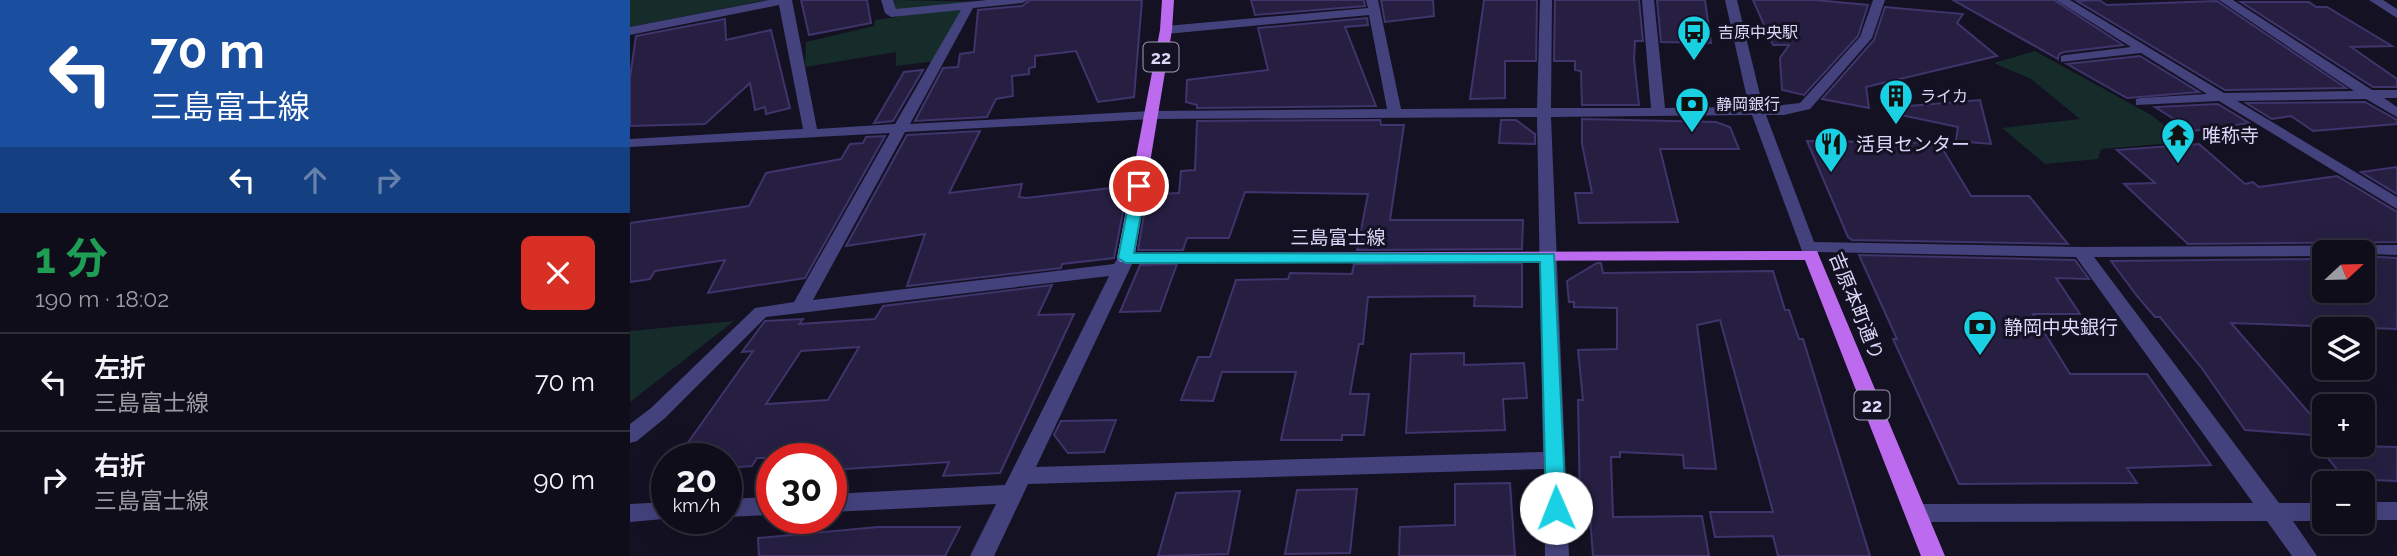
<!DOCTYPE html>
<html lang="ja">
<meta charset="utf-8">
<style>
:root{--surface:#0f0d1a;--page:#1d1b27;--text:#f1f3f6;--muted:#9b9ca2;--line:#2f2d39}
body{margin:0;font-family:Raleway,"Noto Sans JP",sans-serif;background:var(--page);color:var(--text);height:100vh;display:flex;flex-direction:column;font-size:26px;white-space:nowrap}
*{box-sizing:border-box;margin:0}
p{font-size:23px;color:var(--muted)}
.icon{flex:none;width:38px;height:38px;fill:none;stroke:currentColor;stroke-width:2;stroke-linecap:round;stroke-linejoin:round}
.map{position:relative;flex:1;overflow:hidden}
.side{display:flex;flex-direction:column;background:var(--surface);width:630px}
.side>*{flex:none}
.guide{background:#1a4fa0;color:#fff;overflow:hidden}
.needle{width:46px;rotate:68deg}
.controls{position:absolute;left:1682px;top:240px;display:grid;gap:14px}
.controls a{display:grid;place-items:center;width:63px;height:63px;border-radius:10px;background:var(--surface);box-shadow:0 7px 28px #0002,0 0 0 2px var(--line);font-size:35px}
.speed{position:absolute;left:21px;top:443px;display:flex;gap:14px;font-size:35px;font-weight:700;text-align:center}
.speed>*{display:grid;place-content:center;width:91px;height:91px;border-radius:50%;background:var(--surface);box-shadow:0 7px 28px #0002,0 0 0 2px var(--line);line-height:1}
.speed small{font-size:18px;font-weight:400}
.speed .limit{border:10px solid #d22;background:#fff;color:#111}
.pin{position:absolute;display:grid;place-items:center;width:60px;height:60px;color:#fff;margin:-30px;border:4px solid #fff;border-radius:50%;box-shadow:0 2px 7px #0007}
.me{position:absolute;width:77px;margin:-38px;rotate:359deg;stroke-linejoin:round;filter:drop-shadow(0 0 5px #0008)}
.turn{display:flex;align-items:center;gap:24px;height:147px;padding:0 35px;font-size:32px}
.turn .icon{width:91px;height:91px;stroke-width:2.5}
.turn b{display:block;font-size:49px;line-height:60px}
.lanes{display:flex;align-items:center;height:66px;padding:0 35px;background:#0003;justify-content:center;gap:35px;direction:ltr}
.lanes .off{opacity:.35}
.round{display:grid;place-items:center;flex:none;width:74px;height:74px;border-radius:10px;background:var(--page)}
.overview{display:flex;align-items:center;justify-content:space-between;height:119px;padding:0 35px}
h1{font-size:42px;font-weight:700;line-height:52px;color:#1e9e55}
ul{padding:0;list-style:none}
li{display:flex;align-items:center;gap:21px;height:98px;padding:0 35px;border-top:2px solid var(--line)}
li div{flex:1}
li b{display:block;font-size:26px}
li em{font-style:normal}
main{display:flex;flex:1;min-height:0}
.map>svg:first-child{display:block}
.green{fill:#152c2b}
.building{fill:#261f42;stroke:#3f346b;stroke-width:2;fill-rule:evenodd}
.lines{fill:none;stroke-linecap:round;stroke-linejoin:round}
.minor{fill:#43427d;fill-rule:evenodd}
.major{fill:#bc6bee;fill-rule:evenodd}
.route{fill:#1ad1e4;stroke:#118894;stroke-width:2}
.labels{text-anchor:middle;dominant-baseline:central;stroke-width:6;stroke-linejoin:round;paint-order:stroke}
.far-poi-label{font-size:16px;fill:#dcd8fa;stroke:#141123;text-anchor:start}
.shield{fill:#141123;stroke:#a09cba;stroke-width:2}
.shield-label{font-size:18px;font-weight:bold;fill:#dcd8fa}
.poi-label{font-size:19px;fill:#dcd8fa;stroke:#141123;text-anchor:start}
.street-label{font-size:19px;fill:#dcd8fa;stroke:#141123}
</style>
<main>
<section class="side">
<div class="guide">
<div class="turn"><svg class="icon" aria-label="left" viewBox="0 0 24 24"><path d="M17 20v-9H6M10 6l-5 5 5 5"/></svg><div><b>70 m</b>三島富士線</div></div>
<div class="lanes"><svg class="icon" aria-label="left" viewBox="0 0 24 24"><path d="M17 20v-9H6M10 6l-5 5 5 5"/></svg><svg class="icon off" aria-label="ahead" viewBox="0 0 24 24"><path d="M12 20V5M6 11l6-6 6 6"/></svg><svg class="icon off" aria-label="right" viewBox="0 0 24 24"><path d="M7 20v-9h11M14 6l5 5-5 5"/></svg></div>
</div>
<div class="overview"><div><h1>1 分</h1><p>190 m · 18:02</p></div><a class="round" style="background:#d93025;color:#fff"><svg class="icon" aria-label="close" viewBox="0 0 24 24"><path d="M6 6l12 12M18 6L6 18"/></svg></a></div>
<ul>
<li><svg class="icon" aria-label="left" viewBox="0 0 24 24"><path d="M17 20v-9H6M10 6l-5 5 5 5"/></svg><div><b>左折</b><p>三島富士線</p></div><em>70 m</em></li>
<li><svg class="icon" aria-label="right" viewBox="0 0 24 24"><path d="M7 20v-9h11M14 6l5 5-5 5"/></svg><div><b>右折</b><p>三島富士線</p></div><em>90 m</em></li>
</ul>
</section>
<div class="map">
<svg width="1767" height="556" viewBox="0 0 1767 556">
<rect width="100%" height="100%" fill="#141123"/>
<path class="green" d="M0 0H137L0 27Z
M264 0 355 2 338 7 306 61 266 66V52L175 67 176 42 244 26 245 20 267 17Z
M1405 51 1521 115 1556 142 1471 149 1468 159 1415 164 1372 128 1450 119 1401 79 1364 63Z
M104 321 0 402V331Z"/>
<path class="building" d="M171 0H237L241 23 179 35Z
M400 0H512L504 97 468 102 446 51 405 56V67L399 68V74L382 76 383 96 366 99 357 117 285 121 313 68 328 67 330 54 344 52 348 10 392 6Z
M621 0H734L735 6 625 15Z
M751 0H803L804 16 755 22Z
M854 0H907L906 61H875V98L840 99Z
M925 0H1009L1013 41H1005L1004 59 1009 105H952L951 71 945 70V61H924Z
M1027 0H1075L1081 43 1031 42Z
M1123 0H1185L1238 5 1228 36 1174 95 1152 90 1150 58 1159 45H1143Z
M1323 0H1424L1493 45 1434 52 1429 54 1428 59Z
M1469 0 1477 5 1587 1 1716 88 1595 90 1447 1Z
M1611 2H1679L1686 7H1697L1762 46 1721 47 1767 79V87H1743Z
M1255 7 1333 14 1327 23 1367 56 1236 87 1239 108 1192 99 1244 40Z
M737 18 738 25 715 27 746 106 567 108V105L556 102 557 80 638 70 628 28Z
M95 19 96 40 141 30 160 108 136 114 135 107 125 110 120 83 75 124 0 126V77L6 36Z
M1510 56 1569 92 1497 98 1437 64Z
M293 70 263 121 244 123 274 72Z
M1350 100 1361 144 1326 141 1328 127 1266 114 1267 107Z
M1735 102 1767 120V124L1683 131 1661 116 1642 119 1616 103Z
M1588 104 1619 123 1563 131 1525 107Z
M952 119 1086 122 1100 127 1109 149H1030L1048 222 949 223 945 193H962L952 144Z
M750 120 751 125H774L760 220H893L892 249 727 250 738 194 615 192 599 238H557L553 250H508L519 184 529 183 530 194 549 193 551 171 565 170 567 121Z
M871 120H886L905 134V144L869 143Z
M350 131 319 193 392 184 389 197 396 198 498 186 484 258 432 264 431 268 277 286 295 234 216 246 277 135Z
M255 136 175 278 78 293 95 260 25 271 20 279 0 282V223L119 206 136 173 211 159 220 144 233 143 236 137Z
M1177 141 1309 143 1341 196H1399L1438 244 1222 240 1218 237Z
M1569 144 1615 184 1623 182 1629 187 1707 176 1767 212V242L1558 244 1494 184 1525 183 1487 150Z
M1767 167V194L1731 172Z
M1229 255 1445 260 1459 279 1426 278 1450 314H1403L1440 374H1517L1581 465 1497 468 1507 483 1329 484 1263 339H1267Z
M1732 256 1767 258V329L1601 323 1694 430V436L1615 430 1571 367 1530 317H1525L1507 296 1481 261 1694 259V290H1732Z
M892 263V307L844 306 845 296 738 297 733 344H729L720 394H739L734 435H712V440H651L666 372H592L583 401 551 400 568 357H580L606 280 658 279 660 273 722 274 724 264Z
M967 263H971L973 273 1143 271 1155 310H1159L1169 339H1173L1240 556H1148L1143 536 1085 537 1080 512H1143L1090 320 1067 325 1086 469 1054 468 1053 455 990 452V457H981L983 517 1072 516 1079 556H963L959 504 950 503 948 400H953L948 350 987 349V308L944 307V302H939L937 281Z
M547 264 530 311 490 312 510 265Z
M422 285 408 315 444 314 370 473 313 476 319 462 201 470V458H127L122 466 96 468V458H47L123 351 112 352 135 321 173 319 169 324 245 319 253 306ZM229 347 198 400 136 404 171 351Z
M834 353V365L894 363 897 398 873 399 875 430 776 433 781 354Z
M486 420 474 452 438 453 424 435 431 421Z
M1687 445 1767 447V481L1715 479Z
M880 483 885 556H769L770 527 825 525V484Z
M727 489 720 553 655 554 667 490Z
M610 491 598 554 528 556 546 493Z
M248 527H330L315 556H129L128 538Z"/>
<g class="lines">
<path class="minor" d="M139 0H162L187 129 265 124 331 10 261 17 255 13 251 0H263L266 9 357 0H398L392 3 343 8 280 124 521 111 757 109 739 15 536 34 530 30 536 26 738 8 736 0H748L771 109 907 108 910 0H922L921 108H1021L1012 0H1024L1035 108 1119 107 1095 0H1107L1133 107 1170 103 1230 37 1243 0H1255L1242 38 1180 109 1154 115H1136L1184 242 1451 247 1767 245V255L1694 252V256L1464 257 1649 503H1694V521H1663L1687 556H1662L1637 521 1286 522 1278 520 1275 513 1278 506 1286 504 1623 503 1446 257 1188 252 1187 259H1175L1122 115 921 117 939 556H915L914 469 398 484 364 556H340L366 504 201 512V494L375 485 479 276 136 317 35 418 7 441 0 443V424L21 408 125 308 164 302 260 133 0 147V139L173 129 149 5 0 35V27ZM907 117 913 452 406 467 504 260 501 256H489L484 264 183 300 275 132 521 119Z
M1426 0H1440L1594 93 1724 91 1589 0H1603L1742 90H1767V98H1754L1767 107V117L1736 99 1607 101 1767 197V209L1589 101 1506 105V99L1511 98 1577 94 1511 53 1431 62V56L1435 55 1501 47Z
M1739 0H1753L1767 9V18Z
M142 497V515L96 517V499Z
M37 502V518H44L0 522V504Z
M1732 502H1767V520H1732Z"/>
<path class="major" d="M532 0H544L542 30 505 253 1187 251 1315 556H1291L1175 260 490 262 487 258 530 30Z"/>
</g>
<path class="route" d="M509 182 516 186 504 253 924 254 936 508 933 514H919L916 508 910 262 496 263 488 258 502 186Z"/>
<defs>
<g id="bus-pin" transform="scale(1.75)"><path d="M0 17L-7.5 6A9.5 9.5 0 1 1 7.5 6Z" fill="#1ad1e4" stroke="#141123"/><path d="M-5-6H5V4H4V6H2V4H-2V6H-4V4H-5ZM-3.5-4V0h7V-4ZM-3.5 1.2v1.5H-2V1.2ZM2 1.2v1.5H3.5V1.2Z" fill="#111"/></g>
<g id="building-pin" transform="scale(1.75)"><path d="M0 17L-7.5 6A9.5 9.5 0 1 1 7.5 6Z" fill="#1ad1e4" stroke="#141123"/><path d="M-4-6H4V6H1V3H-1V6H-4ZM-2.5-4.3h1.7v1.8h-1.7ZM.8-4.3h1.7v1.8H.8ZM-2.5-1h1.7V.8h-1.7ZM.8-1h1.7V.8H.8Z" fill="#111"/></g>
<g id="bank-pin" transform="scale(1.75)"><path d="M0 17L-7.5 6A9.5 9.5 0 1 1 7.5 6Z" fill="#1ad1e4" stroke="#141123"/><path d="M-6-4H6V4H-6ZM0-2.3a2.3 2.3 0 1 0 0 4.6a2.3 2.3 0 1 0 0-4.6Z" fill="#111"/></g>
<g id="temple-pin" transform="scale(1.75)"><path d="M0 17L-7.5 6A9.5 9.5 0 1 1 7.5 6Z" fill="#1ad1e4" stroke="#141123"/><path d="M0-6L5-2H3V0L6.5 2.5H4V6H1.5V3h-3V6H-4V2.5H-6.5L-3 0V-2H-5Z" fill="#111"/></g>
<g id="restaurant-pin" transform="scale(1.75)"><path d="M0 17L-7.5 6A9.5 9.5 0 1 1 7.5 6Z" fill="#1ad1e4" stroke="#141123"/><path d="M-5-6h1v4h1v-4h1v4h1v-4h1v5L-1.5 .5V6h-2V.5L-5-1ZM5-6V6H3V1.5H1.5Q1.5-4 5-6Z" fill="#111"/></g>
</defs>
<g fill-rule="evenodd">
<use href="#bus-pin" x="1064" y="32"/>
<use href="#building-pin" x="1266" y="96"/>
<use href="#bank-pin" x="1062" y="104"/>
<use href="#temple-pin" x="1548" y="135"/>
<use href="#restaurant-pin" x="1201" y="144"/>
<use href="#bank-pin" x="1350" y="327"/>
</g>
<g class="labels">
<g class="far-poi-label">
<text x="1088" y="32">吉原中央駅</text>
<text x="1290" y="96">ライカ</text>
<text x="1086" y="104">静岡銀行</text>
</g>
<g class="shield">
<rect x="513.5" y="42.5" width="35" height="29" rx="5"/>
<rect x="1224.5" y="390.5" width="35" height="29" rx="5"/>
</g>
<g class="shield-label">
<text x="531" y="57">22</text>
<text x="1242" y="405">22</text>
</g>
<g class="poi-label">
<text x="1572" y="135">唯称寺</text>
<text x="1226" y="144">活貝センター</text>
<text x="1374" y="327">静岡中央銀行</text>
</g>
<g class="street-label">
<text x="708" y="237">三島富士線</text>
<text transform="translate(1227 306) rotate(68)">吉原本町通り</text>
</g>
</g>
</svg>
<div class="controls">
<a><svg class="needle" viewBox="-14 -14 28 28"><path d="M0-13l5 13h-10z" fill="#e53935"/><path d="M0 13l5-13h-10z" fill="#9b9ca2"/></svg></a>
<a><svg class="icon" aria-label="layers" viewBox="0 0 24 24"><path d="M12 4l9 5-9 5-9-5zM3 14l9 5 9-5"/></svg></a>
<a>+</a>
<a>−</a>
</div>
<div class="speed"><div>20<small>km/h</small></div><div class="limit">30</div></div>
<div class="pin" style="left:509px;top:186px;background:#d93025"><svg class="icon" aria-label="arrive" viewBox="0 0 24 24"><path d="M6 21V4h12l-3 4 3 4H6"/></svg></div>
<svg class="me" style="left:926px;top:508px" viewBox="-20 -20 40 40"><circle r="19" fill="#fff"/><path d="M0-13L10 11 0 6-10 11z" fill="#1ad1e4"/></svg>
</div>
</main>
